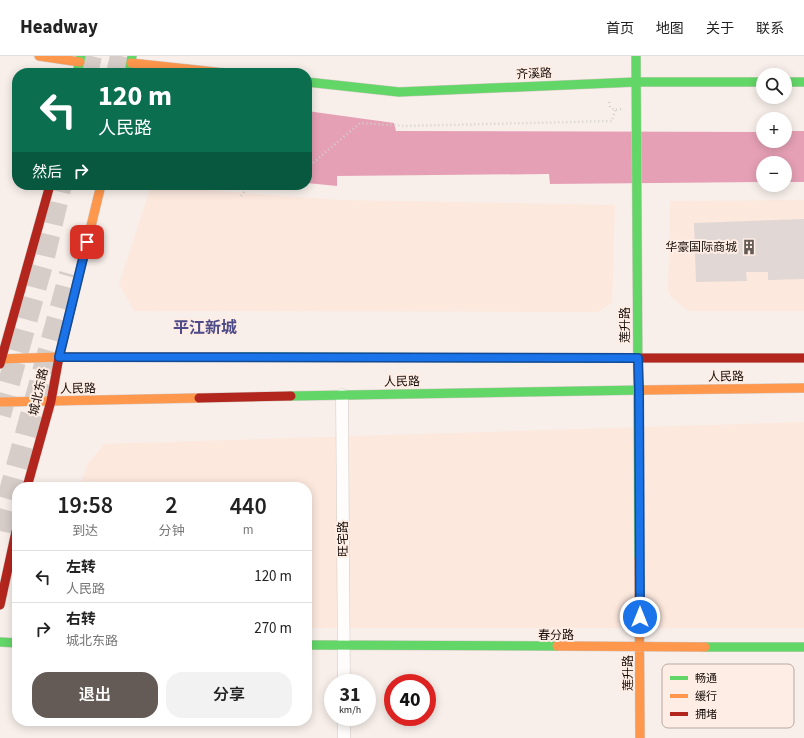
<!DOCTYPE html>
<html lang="zh">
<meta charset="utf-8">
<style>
:root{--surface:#fff;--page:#f2f2f2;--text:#222;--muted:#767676;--line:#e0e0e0;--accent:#645b56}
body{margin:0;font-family:"Source Sans 3","Noto Sans SC",sans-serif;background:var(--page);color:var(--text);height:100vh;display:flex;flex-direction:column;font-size:15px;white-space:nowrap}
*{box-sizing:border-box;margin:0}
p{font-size:13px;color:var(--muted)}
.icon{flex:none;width:22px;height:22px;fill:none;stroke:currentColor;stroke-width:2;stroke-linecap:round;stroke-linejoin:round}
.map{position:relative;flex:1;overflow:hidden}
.drawer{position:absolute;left:12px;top:426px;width:300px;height:244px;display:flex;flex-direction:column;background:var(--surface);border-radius:16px;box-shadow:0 2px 10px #0003}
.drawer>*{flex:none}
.hud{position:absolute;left:12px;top:12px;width:300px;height:122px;border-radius:16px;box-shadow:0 2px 10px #0003;background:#0b6e4f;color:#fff;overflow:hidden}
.buttons{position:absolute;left:756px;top:12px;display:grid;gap:8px}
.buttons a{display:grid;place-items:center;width:36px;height:36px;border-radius:50%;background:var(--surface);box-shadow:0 2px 10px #0003;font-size:20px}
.speed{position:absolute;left:324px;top:618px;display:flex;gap:8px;font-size:20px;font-weight:700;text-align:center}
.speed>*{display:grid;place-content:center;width:52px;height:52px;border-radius:50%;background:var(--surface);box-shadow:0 2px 10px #0003;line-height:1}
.speed small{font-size:10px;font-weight:400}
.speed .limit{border:6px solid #d22;background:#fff;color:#111}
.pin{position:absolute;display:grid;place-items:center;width:34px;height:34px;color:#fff;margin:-17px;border-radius:8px;box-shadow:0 2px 6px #0006}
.me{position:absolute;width:44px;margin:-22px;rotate:0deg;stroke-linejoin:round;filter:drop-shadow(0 0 3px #0008)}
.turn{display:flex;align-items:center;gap:14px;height:84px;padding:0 20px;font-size:18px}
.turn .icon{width:52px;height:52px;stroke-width:2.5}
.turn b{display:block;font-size:28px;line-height:34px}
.then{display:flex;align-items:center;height:38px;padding:0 20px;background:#0003;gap:8px;font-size:15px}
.eta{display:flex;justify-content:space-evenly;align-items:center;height:68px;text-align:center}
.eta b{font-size:24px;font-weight:600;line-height:28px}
.button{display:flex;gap:8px;margin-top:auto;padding:8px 20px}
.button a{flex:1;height:46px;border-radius:16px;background:var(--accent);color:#fff;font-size:16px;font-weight:600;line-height:46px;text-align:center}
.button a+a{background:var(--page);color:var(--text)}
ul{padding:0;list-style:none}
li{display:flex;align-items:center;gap:12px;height:52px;padding:0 20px;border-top:1px solid var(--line)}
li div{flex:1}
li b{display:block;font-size:15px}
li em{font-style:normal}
header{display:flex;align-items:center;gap:24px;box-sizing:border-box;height:56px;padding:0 20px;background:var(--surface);border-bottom:1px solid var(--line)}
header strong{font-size:19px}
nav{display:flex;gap:22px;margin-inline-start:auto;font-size:14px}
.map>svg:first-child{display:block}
.built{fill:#fce8dd}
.water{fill:#e6a0b6}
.building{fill:#e1d7d4}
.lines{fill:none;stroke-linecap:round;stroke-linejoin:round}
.highway-tunnel{stroke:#d6cdc8;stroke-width:22;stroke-dasharray:22 11;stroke-linecap:butt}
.street-casing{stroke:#d3c9c4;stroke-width:13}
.fast-casing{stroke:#d3c9c4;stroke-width:10}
.slow-casing{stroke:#d3c9c4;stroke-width:10}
.jam-casing{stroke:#d3c9c4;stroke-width:10}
.path{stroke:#d2cfcc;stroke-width:2.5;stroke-dasharray:1 3;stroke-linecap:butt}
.street{stroke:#fefdfc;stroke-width:12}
.fast{stroke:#63d668;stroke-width:9}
.slow{stroke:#ff974d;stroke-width:9}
.jam{stroke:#b3261e;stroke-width:9}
.route-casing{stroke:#114b97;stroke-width:10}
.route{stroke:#1a73e8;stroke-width:7}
.labels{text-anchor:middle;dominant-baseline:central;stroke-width:4;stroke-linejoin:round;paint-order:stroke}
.street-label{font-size:12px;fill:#140b07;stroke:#feede4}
.poi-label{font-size:12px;fill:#140b07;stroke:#feede4;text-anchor:end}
.district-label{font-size:16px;font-weight:bold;fill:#4c4a88;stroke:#feede4}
.key{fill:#feede4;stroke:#b8a9a2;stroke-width:1}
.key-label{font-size:11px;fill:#140b07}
</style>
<header>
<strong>Headway</strong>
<nav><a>首页</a><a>地图</a><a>关于</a><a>联系</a></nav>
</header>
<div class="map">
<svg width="804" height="682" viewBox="0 0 804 682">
<rect width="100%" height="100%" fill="#f8efea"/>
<path class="built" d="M151 130 339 144 615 149 612 247 598 256 134 255 119 228Z
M804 144V255H688L671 241 668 235 670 145Z
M804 366V572H307V431H80L87 409 104 388Z"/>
<path class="water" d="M307 55 394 67 396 75 763 76V85H785V75H804V126H785V107H763V126L550 128 549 118 337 120V130L307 127Z"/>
<path class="building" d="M804 163V223L768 224V216H746L747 225 696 226 694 167Z"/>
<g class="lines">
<path class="highway-tunnel" d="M87 17 91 0
M117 17 121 0
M0 359 43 205 61 129
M0 475 3 461 70 218"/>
<g class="street-casing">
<path id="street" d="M342 339 344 627
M344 661V682"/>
</g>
<g class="fast-casing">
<path id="fast" d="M636 0 639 502
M77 17 81 0
M129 17 132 0
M307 26 399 36 636 26H763
M785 26H804
M239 301 641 302
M291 340 644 334
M0 586 17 587
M307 589 557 590
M705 591H804"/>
</g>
<g class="slow-casing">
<path id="slow" d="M39 0 80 6
M131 7 224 17
M72 248 101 129
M0 303 59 301H239
M644 334 804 332
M0 346 199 342
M639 502 640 682
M557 590 705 591"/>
</g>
<g class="jam-casing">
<path id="jam" d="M641 302H804
M0 308 50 129
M199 342 291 340
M27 431 51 345 59 301 72 248
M0 549 17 471"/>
</g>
<path class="path" d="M609 46 610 51 615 54 621 53
M307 112 360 67 405 70 612 65 615 54
M241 140 249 129"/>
<use href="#street" class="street"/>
<use href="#fast" class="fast"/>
<use href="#slow" class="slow"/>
<use href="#jam" class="jam"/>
</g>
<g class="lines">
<g class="route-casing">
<path id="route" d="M87 186 59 301 638 302 639 334 640 561"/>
</g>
<use href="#route" class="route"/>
</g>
<defs>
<g id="building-bare" transform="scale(1.2)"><path d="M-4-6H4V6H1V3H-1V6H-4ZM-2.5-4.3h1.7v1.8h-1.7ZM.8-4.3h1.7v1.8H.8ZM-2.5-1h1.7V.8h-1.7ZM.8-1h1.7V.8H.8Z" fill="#645b56" stroke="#feede4" stroke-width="2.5" paint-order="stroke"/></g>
</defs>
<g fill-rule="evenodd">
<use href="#building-bare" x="749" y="191"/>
</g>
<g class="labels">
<g class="street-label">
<text transform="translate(534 18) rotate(-2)">齐溪路</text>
<text transform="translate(625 269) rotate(-90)">莲升路</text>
<text transform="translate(726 321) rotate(-1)">人民路</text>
<text transform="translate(402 326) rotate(-1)">人民路</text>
<text transform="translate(78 333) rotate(-1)">人民路</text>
<text transform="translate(39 336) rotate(-77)">城北东路</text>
<text transform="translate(343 483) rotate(-90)">旺宅路</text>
<text x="556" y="579">春分路</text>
<text transform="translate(628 617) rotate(-90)">莲升路</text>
</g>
<g class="poi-label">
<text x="737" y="191">华豪国际商城</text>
</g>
<g class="district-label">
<text x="205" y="272">平江新城</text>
</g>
</g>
<rect x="662" y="608" width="132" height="64" rx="6" class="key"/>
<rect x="670" y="620" width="18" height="4" fill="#63d668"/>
<rect x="670" y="638" width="18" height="4" fill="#ff974d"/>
<rect x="670" y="656" width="18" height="4" fill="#b3261e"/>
<g class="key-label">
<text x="695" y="626">畅通</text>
<text x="695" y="644">缓行</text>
<text x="695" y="662">拥堵</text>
</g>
</svg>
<div class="buttons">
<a><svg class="icon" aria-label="search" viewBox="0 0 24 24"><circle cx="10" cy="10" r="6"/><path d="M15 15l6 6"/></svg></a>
<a>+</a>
<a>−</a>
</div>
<div class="speed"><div>31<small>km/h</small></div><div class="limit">40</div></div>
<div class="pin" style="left:87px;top:186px;background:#d93025"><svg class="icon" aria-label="arrive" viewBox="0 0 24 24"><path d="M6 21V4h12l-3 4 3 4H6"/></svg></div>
<svg class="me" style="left:640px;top:561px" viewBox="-20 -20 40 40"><circle r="17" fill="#1a73e8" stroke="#fff" stroke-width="3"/><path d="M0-11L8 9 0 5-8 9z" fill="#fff"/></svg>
<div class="hud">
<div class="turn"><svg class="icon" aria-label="left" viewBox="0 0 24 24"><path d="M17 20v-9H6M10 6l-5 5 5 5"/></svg><div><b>120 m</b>人民路</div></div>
<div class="then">然后<svg class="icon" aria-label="right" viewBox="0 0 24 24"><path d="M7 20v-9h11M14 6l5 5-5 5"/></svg></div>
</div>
<section class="drawer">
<div class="eta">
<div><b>19:58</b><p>到达</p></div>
<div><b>2</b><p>分钟</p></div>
<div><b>440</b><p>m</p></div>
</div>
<ul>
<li><svg class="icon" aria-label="left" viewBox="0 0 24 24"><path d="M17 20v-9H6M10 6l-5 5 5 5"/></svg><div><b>左转</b><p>人民路</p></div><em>120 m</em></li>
<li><svg class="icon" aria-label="right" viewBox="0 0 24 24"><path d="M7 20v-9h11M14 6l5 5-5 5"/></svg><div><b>右转</b><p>城北东路</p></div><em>270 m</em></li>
</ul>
<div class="button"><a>退出</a><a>分享</a></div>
</section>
</div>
